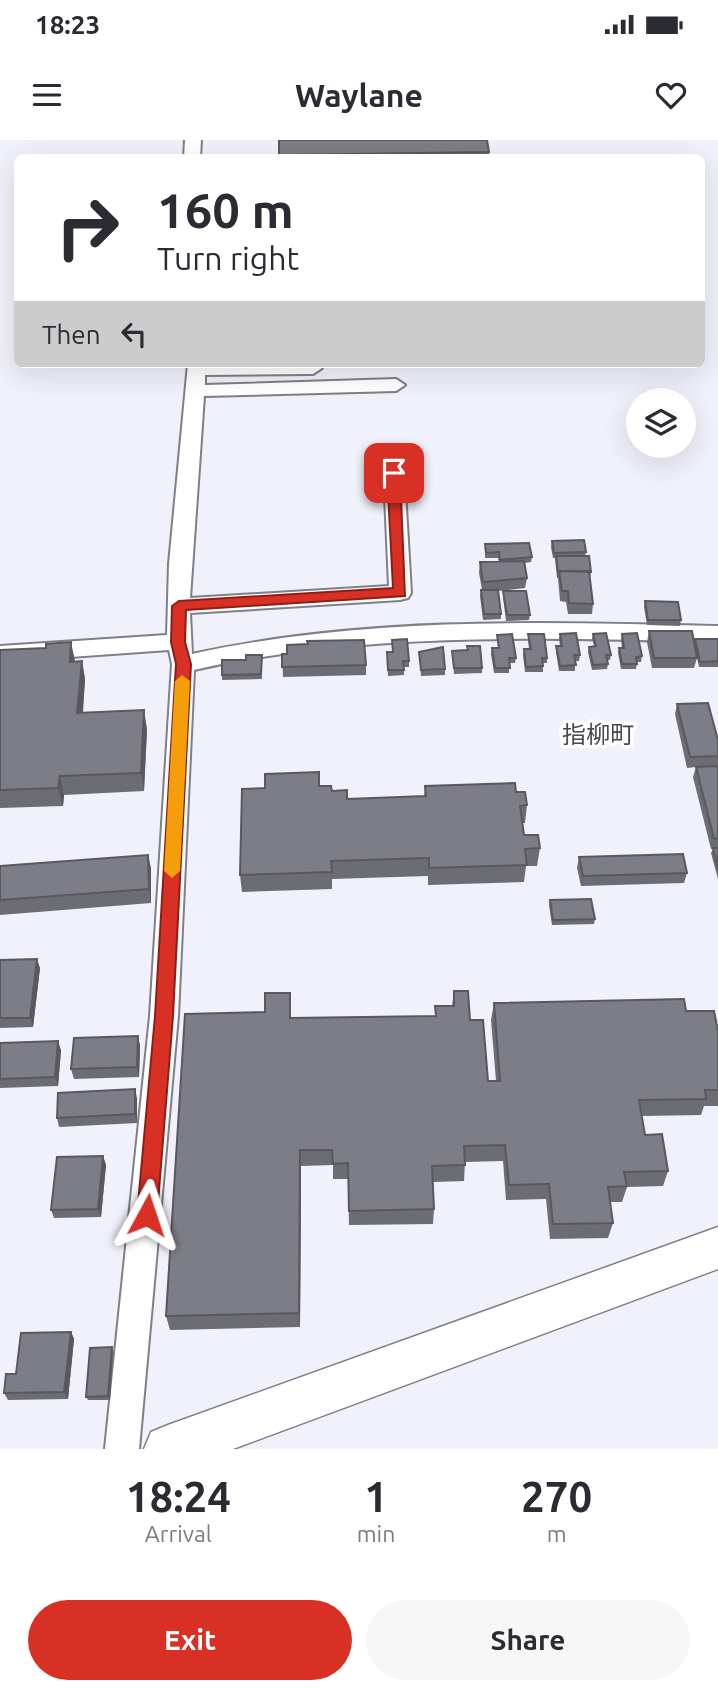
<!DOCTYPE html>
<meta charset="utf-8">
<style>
:root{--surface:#fff;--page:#f7f7f7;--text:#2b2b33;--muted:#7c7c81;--accent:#d93025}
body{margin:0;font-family:Ubuntu,"Noto Sans JP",sans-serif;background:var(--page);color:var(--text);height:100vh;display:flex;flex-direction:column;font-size:26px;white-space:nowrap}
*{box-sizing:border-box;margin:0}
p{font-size:23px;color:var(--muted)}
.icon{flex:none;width:38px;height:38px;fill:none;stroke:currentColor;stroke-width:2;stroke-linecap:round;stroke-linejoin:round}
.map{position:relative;height:1309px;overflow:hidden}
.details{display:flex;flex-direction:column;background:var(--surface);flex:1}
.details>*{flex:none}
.top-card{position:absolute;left:14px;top:14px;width:691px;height:214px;border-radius:10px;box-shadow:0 7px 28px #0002;background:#fff;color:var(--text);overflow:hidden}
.buttons{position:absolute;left:626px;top:248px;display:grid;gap:14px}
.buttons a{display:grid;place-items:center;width:70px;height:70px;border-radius:50%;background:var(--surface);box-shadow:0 7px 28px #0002;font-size:35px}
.pin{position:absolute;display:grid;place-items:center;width:60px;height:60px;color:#fff;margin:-30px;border-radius:14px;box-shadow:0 4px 10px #0006}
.me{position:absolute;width:77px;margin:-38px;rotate:5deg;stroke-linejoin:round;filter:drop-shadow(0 0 5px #0008)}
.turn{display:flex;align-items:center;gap:24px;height:147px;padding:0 28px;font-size:32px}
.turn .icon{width:91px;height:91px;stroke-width:2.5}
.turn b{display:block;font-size:49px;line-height:60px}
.then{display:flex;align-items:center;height:66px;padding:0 28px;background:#0003;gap:14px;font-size:26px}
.eta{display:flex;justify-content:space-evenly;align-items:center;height:119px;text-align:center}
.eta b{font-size:42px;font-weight:700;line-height:49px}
.primary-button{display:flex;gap:14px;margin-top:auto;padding:14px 28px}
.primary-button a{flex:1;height:80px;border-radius:42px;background:var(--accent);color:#fff;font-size:28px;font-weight:700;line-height:80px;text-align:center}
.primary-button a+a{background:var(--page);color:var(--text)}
.status{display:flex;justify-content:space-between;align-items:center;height:49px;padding:0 35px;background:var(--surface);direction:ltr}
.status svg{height:19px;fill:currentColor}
header{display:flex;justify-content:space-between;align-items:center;height:91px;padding:0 28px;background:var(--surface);font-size:32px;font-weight:700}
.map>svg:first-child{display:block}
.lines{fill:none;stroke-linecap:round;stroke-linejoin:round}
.street-casing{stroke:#7e7f88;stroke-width:4}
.secondary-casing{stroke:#7e7f88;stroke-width:3}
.street{fill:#fff;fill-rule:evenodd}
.secondary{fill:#fff;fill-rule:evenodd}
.wall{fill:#6c6c74}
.shaded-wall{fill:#58585e}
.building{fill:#7d7d87;stroke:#58585e;stroke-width:2}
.route{fill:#d93025;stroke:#8d1f18;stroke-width:2}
.slow{fill:#f59e0b}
.labels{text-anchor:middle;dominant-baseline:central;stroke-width:7;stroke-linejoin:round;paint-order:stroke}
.neighbourhood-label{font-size:24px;fill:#474850;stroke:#fff}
</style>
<div class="status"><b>18:23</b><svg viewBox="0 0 49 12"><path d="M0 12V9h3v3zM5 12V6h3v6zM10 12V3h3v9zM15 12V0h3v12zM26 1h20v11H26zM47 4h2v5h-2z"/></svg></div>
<header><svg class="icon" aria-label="menu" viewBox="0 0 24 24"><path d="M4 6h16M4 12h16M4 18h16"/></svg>Waylane<svg class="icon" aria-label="heart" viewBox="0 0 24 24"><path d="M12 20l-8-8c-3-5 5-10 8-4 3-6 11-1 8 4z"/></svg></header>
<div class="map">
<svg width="718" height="1309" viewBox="0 0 718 1309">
<rect width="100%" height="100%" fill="#f1f1fc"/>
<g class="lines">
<g class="street-casing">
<path id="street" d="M185 0H201L200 18H184Z
M188 224H319L322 228 313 234 205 235V245L396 239 405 245 396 251 204 256 190 458 389 446 384 333 394 327 404 333 411 453 408 458 400 460 190 473 192 514C364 476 543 482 718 486V502C544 498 365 491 194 530L178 876 139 1309H105L150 876 172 524 169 510 0 522V506L167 495 169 424Z"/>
</g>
<g class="secondary-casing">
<path id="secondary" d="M718 1087V1129L233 1309H144L151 1292 168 1285Z"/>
</g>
<use href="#street" class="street"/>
<use href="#secondary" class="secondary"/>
</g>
<path class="wall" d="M279 0 489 12V18H279Z
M552 401 586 412 585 416 591 432 590 437 593 464 592 474H568L566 462 560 461 558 438H557L555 418H553L551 407Z
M485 404 532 417 531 422 525 423 527 438 525 448 498 451 501 474V479L483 480 480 456 481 450H482L479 433 480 422H499L498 418H485Z
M503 451 530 475 529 480 506 481 503 457Z
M645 461 681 480 680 486 647 485 644 467Z
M649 491 694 503 695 499H718V527H699L697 518 694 528H652L647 502Z
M528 494 547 518V523H543V532H525L523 515 524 509H529L528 500Z
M560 494 580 515 579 521H575V531H559L556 512V506H560L559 499Z
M593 494 611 515 610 520H607L608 524 607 529 592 530 588 512 589 507 594 506 592 499Z
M622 494 642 516 641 522H637L636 529H621L618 513 619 508H622L621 499Z
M497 495 516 518 515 523H509V533H494L491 514 492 508H498Z
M467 506 482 528V533L454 534 452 511 467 510Z
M0 510 75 521H82L85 539 83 573 147 589 144 651 64 655 63 666 0 668Z
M419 512 445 529V535L421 536Z
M282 514 366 525V535L283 537Z
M262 515V539L222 540V535L246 520Z
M387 518 409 521V527H404V535L388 536Z
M677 564 718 600V739L711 713 713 709H711L693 637 696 627 687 628 675 574Z
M425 646 516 652 527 665 525 683H522L524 695 540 708 537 726H526L524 742 428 745V736L332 739V749L242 752 240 735 332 651 347 659 424 657Z
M148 715 151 729V763L0 775V726Z
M579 717 687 733 684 743 581 746 577 728Z
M550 760 595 779 594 784 552 785 549 765Z
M0 820 40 828 33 887 0 888Z
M454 851 470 880 488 941H496L491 880 494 863 686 871 718 891V966H704L701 975 642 976 645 995 668 1031 663 1046 627 1047 622 1062H610L613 1083 608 1098 550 1099 546 1059 506 1060 503 1021 465 1022 464 1041 433 1042 434 1069 433 1084 349 1085 348 1039H333V1025L301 1026 300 1187 170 1190 166 1176 265 872 290 853 291 878 435 876V866H452Z
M138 896 140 906 139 937 74 939 71 929Z
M0 903 61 910 58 946 0 948Z
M137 958V983L59 987 57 978Z
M103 1016 106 1025 101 1077 54 1078 51 1070Z
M71 1192 74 1199 68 1259 8 1260 4 1253 16 1234Z
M113 1211 110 1260H88L86 1257Z"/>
<path class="shaded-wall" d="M71 502 75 521 70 522Z
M82 521 85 539 81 592 77 573Z
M144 570 147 589 144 651 141 633Z
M60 636 64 655 63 666 58 648Z
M148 715 151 729V763L149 749Z
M37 819 40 828 33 887 30 878Z
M138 896 140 906 139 937 137 927Z
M58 901 61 910 58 946 55 937Z
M135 949 137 958V983L135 974Z
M300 1010 301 1026 300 1187 299 1173Z
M103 1016 106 1025 101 1077 98 1069Z
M71 1192 74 1199 68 1259 64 1252Z
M112 1207 113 1211 110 1260 108 1256Z"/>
<path class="building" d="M279 0H487L489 12 279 15Z
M584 400 586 412 554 413 552 401Z
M529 403 532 417 500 420 499 412 486 413 485 404Z
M556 416H589L591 432 559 431 560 432H558Z
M524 421 527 438 483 442 480 422Z
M559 431H589L593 464 569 463 568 451H562Z
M481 450H498L501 474H484Z
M503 451H526L530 475H507Z
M645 461 678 462 681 480H648Z
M649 491H692L697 518H654Z
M576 493 580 515H574L576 525 560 526 556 506H562L560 494Z
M606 493 611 515H606L608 524 593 525 589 507 596 506 593 494Z
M637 493 642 516 636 517 637 524H622L619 508H624L622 494Z
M512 494 516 518H509L510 528H495L492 508H499L497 495Z
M528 494H544L547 518H542L543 526 526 527 524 509H531Z
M407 499 409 521H403L404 530H388L387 512H393L392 500Z
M695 499H718V521L700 522Z
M364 500 366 525 282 527V514H287V505L308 504 307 501Z
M71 502 70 522 82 521 77 573 144 570 141 633 60 636 58 648 0 650V510L46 508V504Z
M467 506H480L482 528H454L452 511 468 510Z
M443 507 445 529 421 530 419 512Z
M246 515H262L261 534 222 535V520H246Z
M708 563 718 600V616L690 617 677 564Z
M718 626V698L714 699 696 627Z
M319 632V646H331L332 651 347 650V659L426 656 425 646 515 643 516 652H525L527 665 520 666 524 695H538L540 708 525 709 527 725 429 728V718L331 721 332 732 240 735 242 649 265 648V634Z
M713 708H718V728Z
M683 714 687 733 583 736 579 717Z
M148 715 149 749 0 760V726Z
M591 759 595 779 553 780 550 760Z
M37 819 30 878H0V820Z
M454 851H468L470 880H483L488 941H500L494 863 684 859 686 871H714L718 891V950H705L706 959 639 960 645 995 662 994 668 1031 624 1032 627 1046 608 1047 613 1083 553 1084 549 1044 509 1045 505 1005 464 1006 465 1025 432 1026 434 1069 349 1071 348 1023 333 1024 332 1010H300L299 1173 166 1176 185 874 265 872V853H290V878L436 876 435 866H454Z
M138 896 137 927 71 929 74 898Z
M58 901 55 937 0 939V903Z
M135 949V974L57 978 58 953Z
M103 1016 98 1069 51 1070 57 1017Z
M71 1192 64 1252 4 1253 6 1234H16L21 1193Z
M112 1207 108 1256 86 1257 90 1208Z"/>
<path class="route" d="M394 329 400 333 405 456 186 470 185 502 191 524 173 876 157 1075 154 1082 147 1085 140 1082 137 1075 155 876 176 524 171 502 172 466 179 461 393 448 387 333Z"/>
<path class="slow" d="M182 535 190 541 180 731 172 738 164 731 175 541Z"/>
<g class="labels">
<g class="neighbourhood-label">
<text x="598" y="594">指柳町</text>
</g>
</g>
</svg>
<div class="buttons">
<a><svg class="icon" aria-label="layers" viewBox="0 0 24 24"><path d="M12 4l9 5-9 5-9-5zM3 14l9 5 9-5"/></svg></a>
</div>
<div class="pin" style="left:394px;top:333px;background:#d93025"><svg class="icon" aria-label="arrive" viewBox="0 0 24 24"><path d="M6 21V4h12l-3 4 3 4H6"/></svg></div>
<svg class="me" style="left:147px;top:1075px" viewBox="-20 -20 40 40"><path d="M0-17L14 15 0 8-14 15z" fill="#d93025" stroke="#fff" stroke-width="4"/></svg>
<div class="top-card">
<div class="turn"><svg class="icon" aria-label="right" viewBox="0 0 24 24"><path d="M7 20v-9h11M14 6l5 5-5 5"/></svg><div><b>160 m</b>Turn right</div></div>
<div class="then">Then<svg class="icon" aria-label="left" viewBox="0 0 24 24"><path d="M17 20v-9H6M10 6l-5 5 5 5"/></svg></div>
</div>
</div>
<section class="details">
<div class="eta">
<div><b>18:24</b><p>Arrival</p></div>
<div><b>1</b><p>min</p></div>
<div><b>270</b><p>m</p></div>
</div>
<div class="primary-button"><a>Exit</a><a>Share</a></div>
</section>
